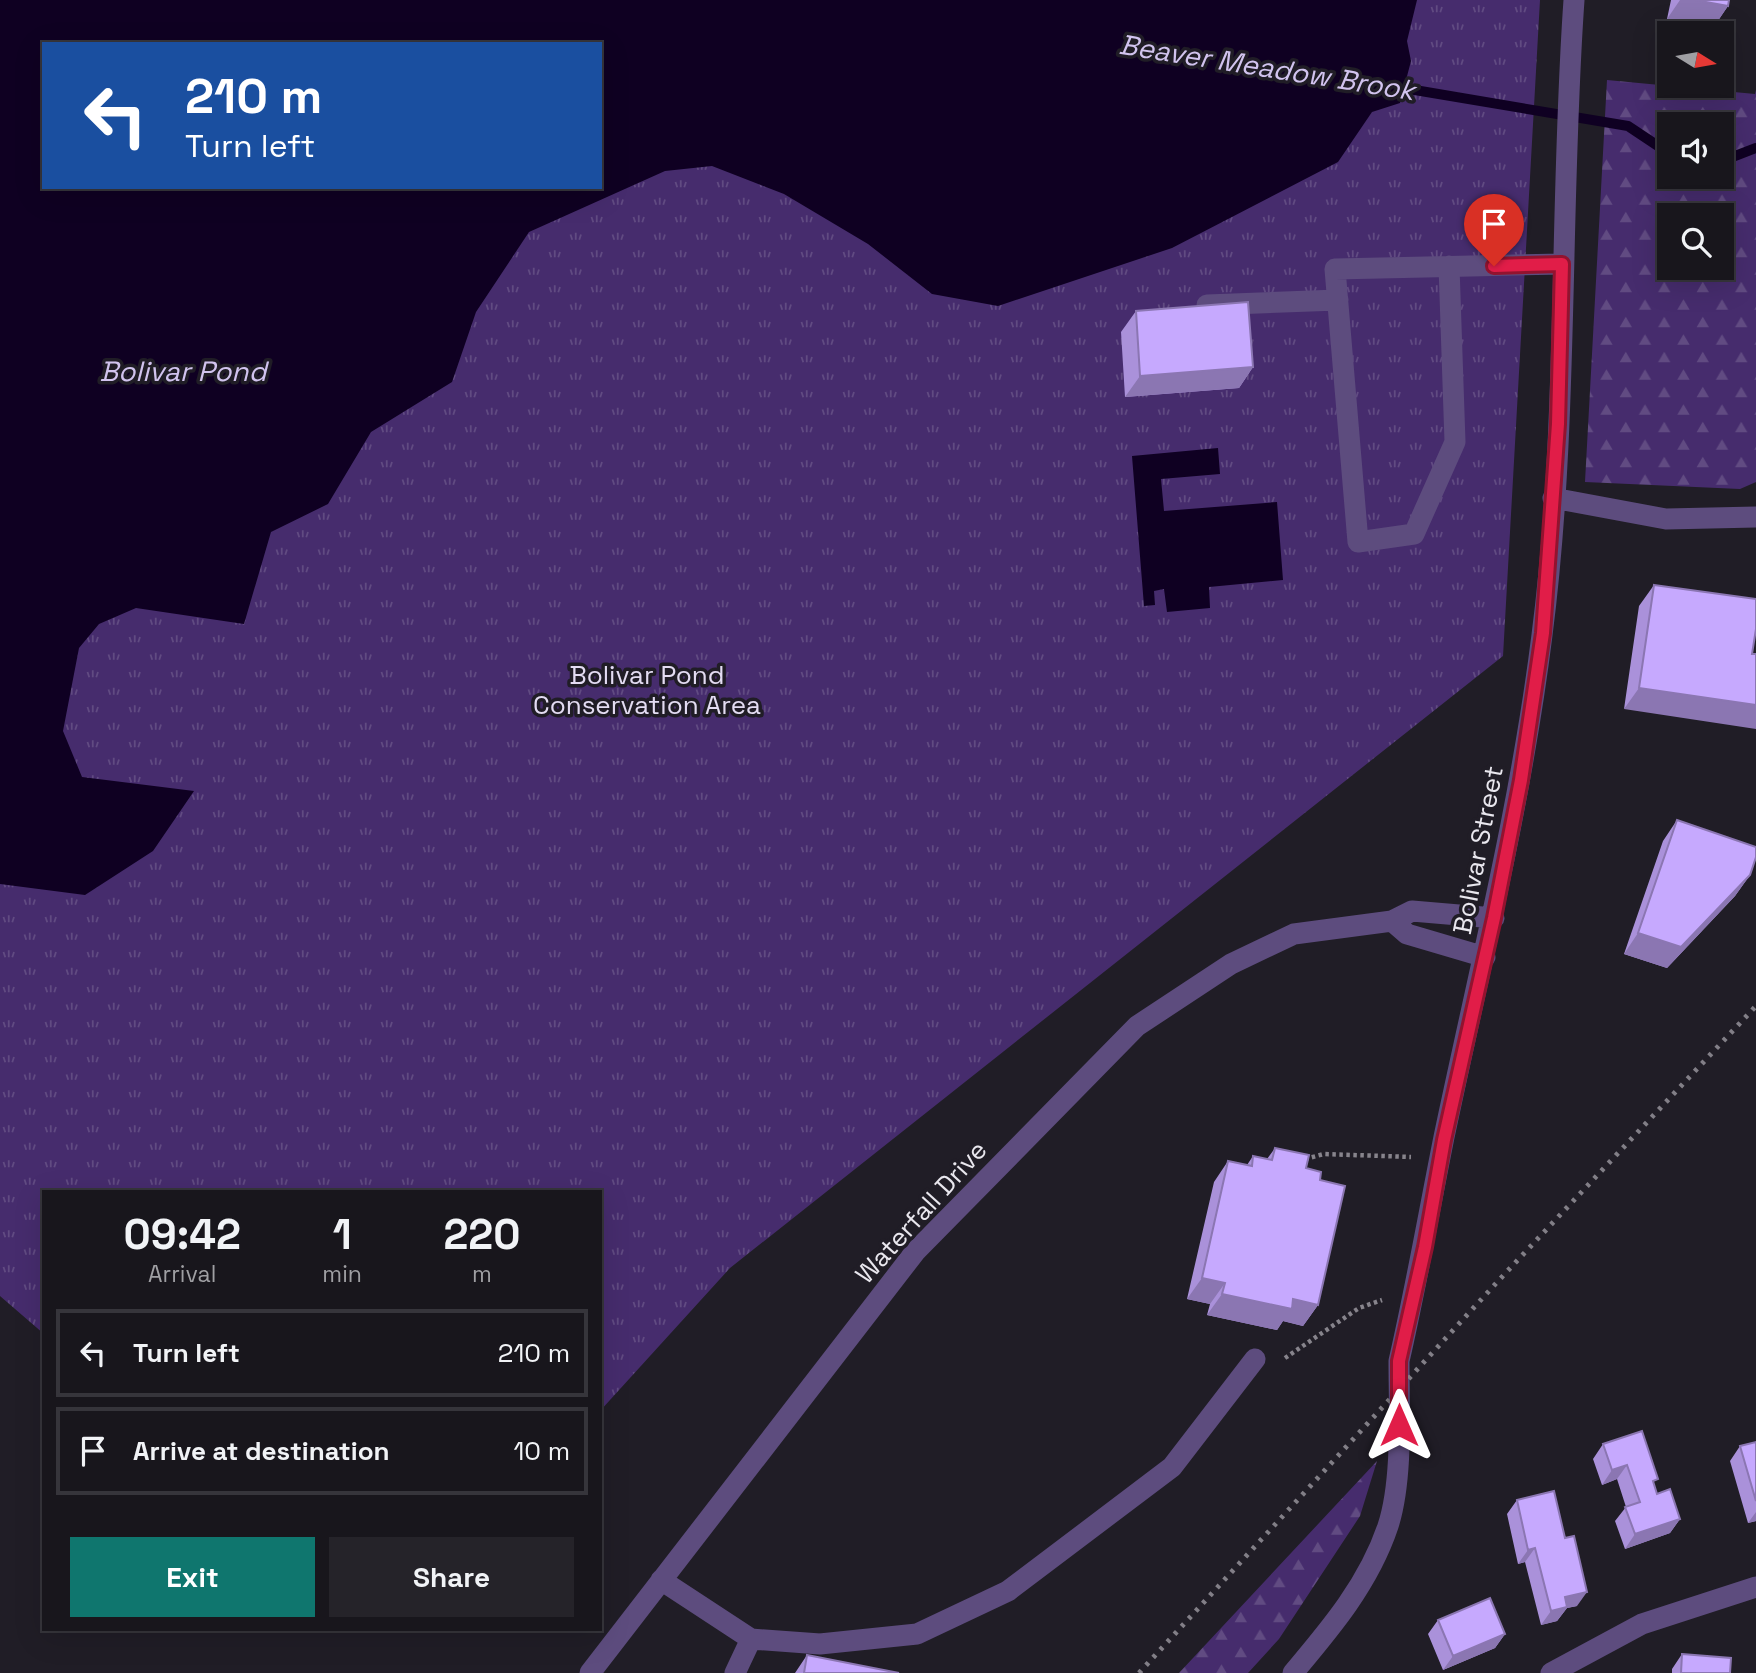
<!DOCTYPE html>
<style>
:root{--surface:#18161c;--page:#252329;--text:#f1f3f6;--muted:#9f9fa3;--line:#36353b;--accent:#0f766e}
body{margin:0;font-family:"Space Grotesk",sans-serif;background:var(--page);color:var(--text);height:100vh;display:flex;flex-direction:column;font-size:26px;white-space:nowrap}
*{box-sizing:border-box;margin:0}
p{font-size:23px;color:var(--muted)}
.icon{flex:none;width:38px;height:38px;fill:none;stroke:currentColor;stroke-width:2;stroke-linecap:round;stroke-linejoin:round}
.map{position:relative;flex:1;overflow:hidden}
.side{position:absolute;left:42px;top:1190px;width:560px;height:441px;display:flex;flex-direction:column;background:var(--surface);border-radius:0px;box-shadow:0 7px 28px #0002,0 0 0 2px var(--line)}
.side>*{flex:none}
.top-card{position:absolute;left:42px;top:42px;width:560px;height:147px;border-radius:0px;box-shadow:0 7px 28px #0002,0 0 0 2px var(--line);background:#1a4fa0;color:#fff;overflow:hidden}
.needle{width:46px;rotate:101deg}
.buttons{position:absolute;left:1657px;top:21px;display:grid;gap:14px}
.buttons a{display:grid;place-items:center;width:77px;height:77px;border-radius:0px;background:var(--surface);box-shadow:0 7px 28px #0002,0 0 0 2px var(--line);font-size:35px}
.pin{position:absolute;display:grid;place-items:center;width:60px;height:60px;color:#fff;margin:-72px -30px;border-radius:50% 50% 50% 0;rotate:-45deg;box-shadow:0 0 7px #0007}
.pin .icon{rotate:45deg}
.me{position:absolute;width:77px;margin:-38px;rotate:0deg;stroke-linejoin:round;filter:drop-shadow(0 0 5px #0008)}
.turn{display:flex;align-items:center;gap:24px;height:147px;padding:0 28px;font-size:32px}
.turn .icon{width:91px;height:91px;stroke-width:2.5}
.turn b{display:block;font-size:49px;line-height:60px}
.eta{display:flex;justify-content:space-evenly;align-items:center;height:119px;text-align:center}
.eta b{font-size:42px;font-weight:700;line-height:49px}
.primary-button{display:flex;gap:14px;margin-top:auto;padding:14px 28px}
.primary-button a{flex:1;height:80px;border-radius:0px;background:var(--accent);color:#fff;font-size:28px;font-weight:700;line-height:80px;text-align:center}
.primary-button a+a{background:var(--page);color:var(--text)}
ul{padding:0;list-style:none}
li{display:flex;align-items:center;gap:21px;height:88px;margin:0 14px 10px;padding:0 14px;border:4px solid var(--line);border-radius:0px}
li div{flex:1}
li b{display:block;font-size:26px}
li em{font-style:normal}
.map>svg:first-child{display:block}
.forest{fill:url(#forest-firs);fill-rule:evenodd}
.park{fill:url(#park-tufts);fill-rule:evenodd}
.water{fill:#0f0022;fill-rule:evenodd}
.lines{fill:none;stroke-linecap:round;stroke-linejoin:round}
.stream{stroke:#0f0022;stroke-width:10}
.path{stroke:#87848c;stroke-width:4.5;stroke-dasharray:3.5 3.5;stroke-linecap:butt}
.minor{stroke:#5d4c7e;stroke-width:21}
.rail{stroke:#827f87;stroke-width:5;stroke-dasharray:3.5 7;stroke-linecap:butt}
.wall{fill:#aa91da}
.shaded-wall{fill:#8b76b2}
.building{fill:#c6a9fe;stroke:#8b76b2;stroke-width:2}
.route-casing{stroke:#92132f;stroke-width:18}
.route{stroke:#e11d48;stroke-width:12}
.labels{text-anchor:middle;dominant-baseline:central;stroke-width:7;stroke-linejoin:round;paint-order:stroke}
.park-label{font-size:26px;fill:#e3dcf2;stroke:#201d26}
.street-label{font-size:26px;fill:#e9e7ee;stroke:#201d26}
.water-label{font-size:28px;font-style:italic;fill:#d1c3ee;stroke:#201d26}
</style>
<div class="map">
<svg width="1756" height="1673" viewBox="0 0 1756 1673">
<defs>
<pattern id="forest-firs" width="22" height="20" patternUnits="userSpaceOnUse" patternTransform="scale(1.75)"><rect width="22" height="20" fill="#462c6d"/><path d="M5 1l3.5 6h-7zM16 11l3.5 6h-7z" fill="#614b82"/></pattern>
<pattern id="park-tufts" width="24" height="20" patternUnits="userSpaceOnUse" patternTransform="scale(1.75)"><rect width="24" height="20" fill="#462c6d"/><path d="M3 7l-1-3M5 7V3M7 7l1-3M15 17l-1-3M17 17v-4M19 17l1-3" fill="none" stroke="#614b82"/></pattern>
</defs>
<rect width="100%" height="100%" fill="#201d26"/>
<path class="forest" d="M1607 80 1755 94 1756 90V482L1740 489 1585 482ZM1670 124H1722V177H1670ZM1670 215H1722V268H1670Z
M1377 1461 1360 1516 1279 1639 1248 1673H1179Z"/>
<path class="park" d="M0 0H1540L1503 656 730 1268 600 1411V1192H44V1334L0 1296ZM44 44H600V187H44Z"/>
<path class="water" d="M0 0H1417L1407 41 1411 61 1400 103 1372 112 1338 162 1172 248 998 306 932 294 868 244 784 194 712 166 665 171 529 232 476 312 452 382 371 432 328 504 271 532 244 624 136 608 99 624 79 648 63 731 82 777 194 791 153 851 85 895 0 884ZM44 44H600V187H44Z
M1218 448 1220 474 1161 479 1164 511 1277 502 1283 580 1209 587 1210 608 1167 612 1164 589 1154 591 1155 605 1144 606 1132 456Z"/>
<g class="lines">
<path class="stream" d="M1391 86 1628 126 1670 154
M1722 161 1756 148"/>
<path class="path" d="M1305 1159 1324 1154 1411 1157
M1285 1358 1359 1308 1382 1300"/>
<path class="minor" d="M1449 266 1455 442 1414 534 1358 542 1335 269C1411 267 1486 266 1562 264
M1207 305 1338 300
M1553 498 1666 519 1756 517
M1485 957 1407 934 1392 921 1412 911 1494 918
M661 1580 751 1639 820 1644 917 1634 1008 1591 1172 1467 1255 1359
M590 1673 915 1252 1137 1026 1231 964 1294 934 1392 921
M735 1673 751 1639
M1293 1673C1331 1628 1369 1583 1388 1526 1403 1480 1399 1410 1399 1361 1416 1287 1429 1212 1444 1137 1479 970 1521 805 1542 635 1569 425 1559 211 1574 0
M1551 1673 1642 1624 1756 1587"/>
<path class="rail" d="M1139 1673 1500 1279 1756 1006"/>
</g>
<path class="wall" d="M1671 0H1729L1728 6 1713 28 1667 19Z
M1136 311 1253 367 1239 388 1125 397 1121 332Z
M1654 585 1756 599 1624 709 1639 606Z
M1677 820 1750 875 1735 896 1667 968 1624 954 1663 841Z
M1275 1148 1306 1168 1320 1180 1318 1305 1303 1326 1283 1321 1277 1330 1207 1315 1210 1304 1187 1299 1214 1182 1228 1161 1247 1165 1253 1156 1267 1159Z
M1756 1442V1521L1748 1523 1730 1461 1740 1446Z
M1603 1444 1654 1485 1657 1494 1680 1519 1670 1533 1625 1549 1615 1521 1626 1507 1617 1479 1602 1485 1593 1459Z
M1517 1500 1577 1606 1567 1608 1557 1621 1541 1625 1525 1562 1518 1564 1507 1514Z
M1438 1620 1505 1634 1495 1648 1443 1670 1428 1634Z
M1682 1654 1730 1673H1672V1669Z
M807 1655 899 1673H795Z"/>
<path class="shaded-wall" d="M1680 0H1695L1728 6 1713 28 1667 19Z
M1253 367 1239 388 1125 397 1140 376Z
M1639 688 1756 705V729L1624 709Z
M1750 875 1735 896 1667 968 1624 954 1638 933Z
M1202 1278 1225 1283 1210 1304 1187 1299Z
M1222 1294 1293 1299 1318 1305 1303 1326 1283 1321 1277 1330 1207 1315Z
M1627 1465 1617 1479 1602 1485 1612 1470Z
M1756 1512V1521L1748 1523Z
M1680 1519 1670 1533 1625 1549 1635 1534Z
M1535 1548 1525 1562 1518 1564 1528 1550Z
M1587 1592 1577 1606 1567 1608 1557 1621 1541 1625 1551 1611 1565 1597Z
M1505 1634 1495 1648 1443 1670 1453 1656Z"/>
<path class="building" d="M1695 0H1729L1728 6Z
M1248 302 1253 367 1140 376 1136 311Z
M1654 585 1756 599V629L1752 654H1756V705L1639 688Z
M1677 820 1756 847V857L1750 875 1681 947 1638 933Z
M1275 1148 1309 1155 1306 1168 1321 1172 1320 1180 1345 1186 1318 1305 1293 1299 1292 1309 1222 1294 1225 1283 1202 1278 1228 1161 1252 1166 1253 1156 1272 1160Z
M1642 1431 1658 1479 1653 1481 1657 1494 1670 1489 1680 1519 1635 1534 1625 1507 1640 1502 1627 1465 1612 1470 1603 1444Z
M1756 1442V1501L1740 1446Z
M1554 1491 1565 1538 1574 1536 1587 1592 1565 1597 1567 1607 1551 1611 1535 1548 1528 1550 1517 1500Z
M1490 1598 1505 1634 1453 1656 1438 1620Z
M1682 1654 1731 1658 1730 1673H1681Z
M807 1655 899 1673H804Z"/>
<g class="lines">
<g class="route-casing">
<path id="route" d="M1399 1425V1361L1425 1247 1444 1140 1494 918 1521 780 1543 633 1558 424 1562 264 1494 266"/>
</g>
<use href="#route" class="route"/>
</g>
<g class="labels">
<g class="park-label">
<text x="647" y="675">Bolivar Pond<tspan x="647" dy="30">Conservation Area</tspan></text>
</g>
<g class="street-label">
<text transform="translate(1478 850) rotate(-79)">Bolivar Street</text>
<text transform="translate(921 1212) rotate(-48)">Waterfall Drive</text>
</g>
<g class="water-label">
<text transform="translate(1267 67) rotate(9)">Beaver Meadow Brook</text>
<text x="183" y="371">Bolivar Pond</text>
</g>
</g>
</svg>
<div class="buttons">
<a><svg class="needle" viewBox="-14 -14 28 28"><path d="M0-13l5 13h-10z" fill="#e53935"/><path d="M0 13l5-13h-10z" fill="#9f9fa3"/></svg></a>
<a><svg class="icon" aria-label="sound" viewBox="0 0 24 24"><path d="M4 9h4l5-4v14l-5-4H4zM17 9q2 3 0 6"/></svg></a>
<a><svg class="icon" aria-label="search" viewBox="0 0 24 24"><circle cx="10" cy="10" r="6"/><path d="M15 15l6 6"/></svg></a>
</div>
<div class="pin" style="left:1494px;top:266px;background:#d93025"><svg class="icon" aria-label="arrive" viewBox="0 0 24 24"><path d="M6 21V4h12l-3 4 3 4H6"/></svg></div>
<svg class="me" style="left:1399px;top:1425px" viewBox="-20 -20 40 40"><path d="M0-17L14 15 0 8-14 15z" fill="#e11d48" stroke="#fff" stroke-width="4"/></svg>
<div class="top-card">
<div class="turn"><svg class="icon" aria-label="left" viewBox="0 0 24 24"><path d="M17 20v-9H6M10 6l-5 5 5 5"/></svg><div><b>210 m</b>Turn left</div></div>
</div>
<section class="side">
<div class="eta">
<div><b>09:42</b><p>Arrival</p></div>
<div><b>1</b><p>min</p></div>
<div><b>220</b><p>m</p></div>
</div>
<ul>
<li><svg class="icon" aria-label="left" viewBox="0 0 24 24"><path d="M17 20v-9H6M10 6l-5 5 5 5"/></svg><div><b>Turn left</b></div><em>210 m</em></li>
<li><svg class="icon" aria-label="arrive" viewBox="0 0 24 24"><path d="M6 21V4h12l-3 4 3 4H6"/></svg><div><b>Arrive at destination</b></div><em>10 m</em></li>
</ul>
<div class="primary-button"><a>Exit</a><a>Share</a></div>
</section>
</div>
